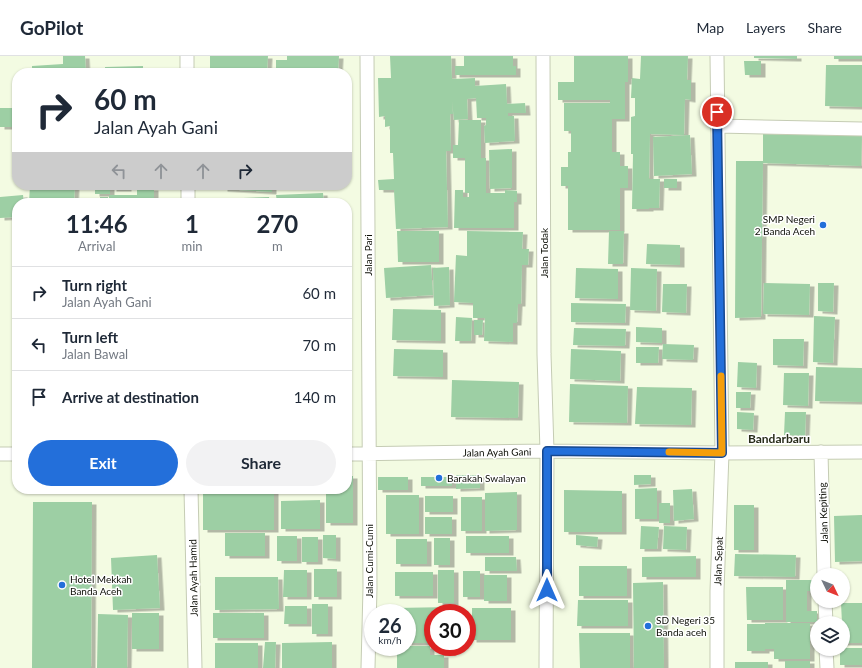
<!DOCTYPE html>
<style>
:root{--surface:#fff;--page:#f2f2f3;--text:#1f2937;--muted:#747a83;--line:#e0e1e3;--accent:#236fda}
body{margin:0;font-family:Lato,sans-serif;background:var(--page);color:var(--text);height:100vh;display:flex;flex-direction:column;font-size:15px;white-space:nowrap}
*{box-sizing:border-box;margin:0}
p{font-size:13px;color:var(--muted)}
.icon{flex:none;width:22px;height:22px;fill:none;stroke:currentColor;stroke-width:2;stroke-linecap:round;stroke-linejoin:round}
.map{position:relative;flex:1;overflow:hidden}
.sheet{position:absolute;left:12px;top:142px;width:340px;height:296px;display:flex;flex-direction:column;background:var(--surface);border-radius:16px;box-shadow:0 1px 3px #0004}
.sheet>*{flex:none}
.banner{position:absolute;left:12px;top:12px;width:340px;height:122px;border-radius:16px;box-shadow:0 1px 3px #0004;background:#fff;color:var(--text);overflow:hidden}
.needle{width:26px;rotate:133deg}
.fabs{position:absolute;left:810px;top:512px;display:grid;gap:8px}
.fabs a{display:grid;place-items:center;width:40px;height:40px;border-radius:50%;background:var(--surface);box-shadow:0 1px 3px #0004;font-size:20px}
.speed{position:absolute;left:364px;top:548px;display:flex;gap:8px;font-size:20px;font-weight:700;text-align:center}
.speed>*{display:grid;place-content:center;width:52px;height:52px;border-radius:50%;background:var(--surface);box-shadow:0 1px 3px #0004;line-height:1}
.speed small{font-size:10px;font-weight:400}
.speed .limit{border:6px solid #d22;background:#fff;color:#111}
.pin{position:absolute;display:grid;place-items:center;width:34px;height:34px;color:#fff;margin:-17px;border:2px solid #fff;border-radius:50%;box-shadow:0 1px 4px #0007}
.me{position:absolute;width:44px;margin:-22px;rotate:0deg;stroke-linejoin:round;filter:drop-shadow(0 0 3px #0008)}
.turn{display:flex;align-items:center;gap:14px;height:84px;padding:0 16px;font-size:18px}
.turn .icon{width:52px;height:52px;stroke-width:2.5}
.turn b{display:block;font-size:28px;line-height:34px}
.lanes{display:flex;align-items:center;height:38px;padding:0 16px;background:#0003;justify-content:center;gap:20px;direction:ltr}
.lanes .off{opacity:.35}
.eta{display:flex;justify-content:space-evenly;align-items:center;height:68px;text-align:center}
.eta b{font-size:24px;font-weight:700;line-height:28px}
.action{display:flex;gap:8px;margin-top:auto;padding:8px 16px}
.action a{flex:1;height:46px;border-radius:24px;background:var(--accent);color:#fff;font-size:16px;font-weight:700;line-height:46px;text-align:center}
.action a+a{background:var(--page);color:var(--text)}
ul{padding:0;list-style:none}
li{display:flex;align-items:center;gap:12px;height:52px;padding:0 16px;border-top:1px solid var(--line)}
li div{flex:1}
li b{display:block;font-size:15px}
li em{font-style:normal}
header{display:flex;align-items:center;gap:24px;box-sizing:border-box;height:56px;padding:0 20px;background:var(--surface);border-bottom:1px solid var(--line)}
header strong{font-size:19px}
nav{display:flex;gap:22px;margin-inline-start:auto;font-size:14px}
.map>svg:first-child{display:block}
.building{fill:#9dcfa4;filter:url(#shadow)}
.lines{fill:none;stroke-linecap:round;stroke-linejoin:round}
.minor-casing{stroke:#c5ccb4;stroke-width:15}
.minor{stroke:#fff;stroke-width:13}
.route-casing{stroke:#17488e;stroke-width:10}
.route{stroke:#236fda;stroke-width:7}
.slow{stroke:#f59e0b;stroke-width:7}
.poi-dot{fill:#236fda;stroke:#fff;stroke-width:1.5}
.labels{text-anchor:middle;dominant-baseline:central;stroke-width:3;stroke-linejoin:round;paint-order:stroke}
.poi-label{font-size:10px;fill:#0c0e06;stroke:#fff;text-anchor:start}
.street-label{font-size:10px;fill:#0c0e06;stroke:#fff}
.quarter-label{font-size:12px;font-weight:bold;fill:#282d1a;stroke:#fff}
</style>
<header>
<strong>GoPilot</strong>
<nav><a>Map</a><a>Layers</a><a>Share</a></nav>
</header>
<div class="map">
<svg width="862" height="612" viewBox="0 0 862 612">
<defs>
<filter id="shadow"><feDropShadow dx="4.5" dy="2.5" stdDeviation="0" flood-color="#0004"/></filter>
</defs>
<rect width="100%" height="100%" fill="#f3fbe2"/>
<path class="building" d="M63 0H85L86 17H32V10L63 8Z
M210 0H268L267 17H210Z
M287 0H339L338 17H276V4H287Z
M390 0H451L452 23 475 22V30L506 28 507 48 525 47 526 57H508V60H514L515 85 485 87 484 70 486 69V62H477L476 42 467 43 468 63 454 64 452 45 453 58H450L451 95H446L448 171 396 173 394 134H379L378 124 394 123 393 97H390V70L385 71V60L379 61 378 22H391Z
M464 0H513V10H516V19H455V10H464Z
M574 0H628V26H625V63H612V96H620V110H628V132H620V174H568V130H561V111H568V96H571V75H564V47H610V44H558V26H574Z
M641 0H688L687 24H691V44L685 43 684 79 650 78 649 123H660L659 152H649V153H632L633 98H631V61L635 60V42H631L632 22 640 23Z
M754 0H797V3L754 2Z
M834 0H862V3H834Z
M744 5H761V19H745Z
M826 9H862V51L825 50Z
M143 10V17H105V11Z
M0 52H17V71H0Z
M459 64H481V102H486V137H505V134L517 135V146H514V172H454L455 134H463V141H469V137H465V102H453V89H458Z
M763 78 862 80 861 110 763 107 761 261 735 262 736 105H763Z
M690 79 692 118 654 120 653 81Z
M512 93V132L490 133 489 94Z
M664 123H677V132H664Z
M30 129H75L74 147H29Z
M95 129H110V138H95Z
M112 129H127V133H112Z
M223 129H272V136L223 133Z
M307 129H327V130L308 131Z
M137 132H154V147H109V139H137Z
M323 137 324 147H277L276 139Z
M23 139 24 147H17V161L0 162V141Z
M100 141H108V147H100Z
M269 141 270 147H244L243 142Z
M238 144V147H218V145Z
M397 175H439V206H398Z
M467 175 523 176 522 193H529L528 209H522L521 248H518L517 267H513V286L484 285 485 262H473V247L454 246 456 199 467 200Z
M609 175H624L623 208H608Z
M647 188 680 189V209L646 208Z
M431 209 433 239 386 242 384 212Z
M449 211 450 249 434 250 433 212Z
M576 212 618 213V243L575 242Z
M631 212 657 213 656 255 630 254Z
M764 227 810 228 809 259 763 258Z
M818 227H834L833 256 818 255Z
M663 228H687L686 257 662 256Z
M571 247 626 248 625 267 571 266Z
M393 253 441 254V285L392 284Z
M814 260 835 261 833 307 813 306Z
M456 261 472 262 471 285H455Z
M474 264H483L482 279H474Z
M636 271 662 272V287L636 286Z
M574 272 626 273 625 290 573 289Z
M773 283H804L803 310 773 309Z
M663 288 694 289 693 304 662 303Z
M636 291H659L658 307H636Z
M394 293 443 294V321L393 320Z
M571 293 621 295 620 325 570 323Z
M738 306 757 307 756 332 737 331Z
M816 311 862 312V346L815 345Z
M784 317H809L808 350 783 349Z
M452 324 519 326 518 362 451 361Z
M570 328 628 330 627 367 569 366Z
M637 331 692 332 691 369 635 368Z
M736 336H751L750 352H736Z
M737 356 754 357 753 374 737 373Z
M785 356H806L805 380 784 379Z
M456 419H480V432L456 433Z
M634 419H651V428L634 429Z
M347 420H353V467H326V433H347Z
M378 421H408V434H378Z
M421 421H452V430H421Z
M657 432V463H635V433Z
M274 433V474H203V434Z
M692 433 694 463 674 465 673 434Z
M564 434 622 435V476H564Z
M517 436V474L485 475V437Z
M386 439H419V478H386Z
M425 440H453V456H425Z
M461 441H482V475H461Z
M320 444V473H281V445Z
M33 446H92L91 612H32Z
M659 447H670V467H659Z
M734 449H754V494H734Z
M862 459V505L835 506 834 460Z
M425 461H452V478H425Z
M641 470 659 471 657 493H640Z
M664 470 687 471 686 494 663 493Z
M225 477H265V500H225Z
M323 479H336V503L323 502Z
M576 479 598 481 597 491 576 489Z
M277 480H297V505H277Z
M466 480H509V497H466Z
M302 481H318V506H302Z
M434 482H450V509H434Z
M396 483H427V508H396Z
M735 498 796 499 795 521 734 520Z
M157 499 160 552 113 554 111 502Z
M696 500V521H642V501Z
M485 501H516L517 515H485Z
M579 510H627V540H579Z
M314 513H337V541H314Z
M284 514H307V541H283Z
M438 514H454V547H438Z
M463 515H480V541H463Z
M395 516H433V540H395Z
M484 519H507V545H484Z
M215 521H278L279 553 215 554Z
M786 524H817V535H807V555H817V566H786Z
M663 526 664 612H634L633 527Z
M746 531H783V564H747Z
M578 544H628V570H577Z
M841 547H862V587H843Z
M312 548H328V578H312Z
M285 550H307V568H284Z
M452 551V557H433V587H407V557H394V552Z
M472 552H511V584H472Z
M132 557H159V593H132Z
M213 557H264V582H213Z
M98 558 128 559 127 612H97Z
M765 567H810V603H774V593H765V595H747V568H765Z
M579 577H630V612H580Z
M265 586H276L275 612H263Z
M332 586V612H282V587Z
M215 587H258V612H215Z
M407 590H430V599H444V612H397V591Z
M843 592H862V609H840V593H843Z
M785 605H810V612H785Z
M735 606H768V612H735Z"/>
<g class="lines">
<g class="minor-casing">
<path id="minor" d="M187 0V17
M367 0 370 532 368 612
M543 0 544 298 547 395 546 612
M717 0 722 397 717 535V612
M717 70 862 73
M188 129V147
M821 396 824 519
M0 398H17
M347 398 547 395 722 397 862 396
M191 433 195 612
M825 545 826 567
M826 593 827 612"/>
</g>
<use href="#minor" class="minor"/>
</g>
<g class="lines">
<g class="route-casing">
<path id="route" d="M547 534V395L722 397 717 56"/>
</g>
<use href="#route" class="route"/>
<path class="slow" d="M669 396 722 397 721 320"/>
</g>
<g class="poi-dot">
<circle cx="823" cy="169" r="4"/>
<circle cx="439" cy="422" r="4"/>
<circle cx="62" cy="529" r="4"/>
<circle cx="648" cy="570" r="4"/>
</g>
<g class="labels">
<g class="poi-label">
<text x="815" y="163" text-anchor="end">SMP Negeri<tspan x="815" dy="12">2 Banda Aceh</tspan></text>
<text x="447" y="422">Barakah Swalayan</text>
<text x="70" y="523">Hotel Mekkah<tspan x="70" dy="12">Banda Aceh</tspan></text>
<text x="656" y="564">SD Negeri 35<tspan x="656" dy="12">Banda aceh</tspan></text>
</g>
<g class="street-label">
<text transform="translate(544 197) rotate(-90)">Jalan Todak</text>
<text transform="translate(368 199) rotate(-90)">Jalan Pari</text>
<text transform="translate(497 396) rotate(-1)">Jalan Ayah Gani</text>
<text transform="translate(823 457) rotate(-92)">Jalan Kepiting</text>
<text transform="translate(369 505) rotate(-90)">Jalan Cumi-Cumi</text>
<text transform="translate(718 505) rotate(-88)">Jalan Sepat</text>
<text transform="translate(193 522) rotate(-91)">Jalan Ayah Hamid</text>
</g>
<g class="quarter-label">
<text x="779" y="382">Bandarbaru</text>
</g>
</g>
</svg>
<div class="fabs">
<a><svg class="needle" viewBox="-14 -14 28 28"><path d="M0-13l5 13h-10z" fill="#e53935"/><path d="M0 13l5-13h-10z" fill="#747a83"/></svg></a>
<a><svg class="icon" aria-label="layers" viewBox="0 0 24 24"><path d="M12 4l9 5-9 5-9-5zM3 14l9 5 9-5"/></svg></a>
</div>
<div class="speed"><div>26<small>km/h</small></div><div class="limit">30</div></div>
<div class="pin" style="left:717px;top:56px;background:#d93025"><svg class="icon" aria-label="arrive" viewBox="0 0 24 24"><path d="M6 21V4h12l-3 4 3 4H6"/></svg></div>
<svg class="me" style="left:547px;top:534px" viewBox="-20 -20 40 40"><path d="M0-17L14 15 0 8-14 15z" fill="#236fda" stroke="#fff" stroke-width="4"/></svg>
<div class="banner">
<div class="turn"><svg class="icon" aria-label="right" viewBox="0 0 24 24"><path d="M7 20v-9h11M14 6l5 5-5 5"/></svg><div><b>60 m</b>Jalan Ayah Gani</div></div>
<div class="lanes"><svg class="icon off" aria-label="left" viewBox="0 0 24 24"><path d="M17 20v-9H6M10 6l-5 5 5 5"/></svg><svg class="icon off" aria-label="ahead" viewBox="0 0 24 24"><path d="M12 20V5M6 11l6-6 6 6"/></svg><svg class="icon off" aria-label="ahead" viewBox="0 0 24 24"><path d="M12 20V5M6 11l6-6 6 6"/></svg><svg class="icon" aria-label="right" viewBox="0 0 24 24"><path d="M7 20v-9h11M14 6l5 5-5 5"/></svg></div>
</div>
<section class="sheet">
<div class="eta">
<div><b>11:46</b><p>Arrival</p></div>
<div><b>1</b><p>min</p></div>
<div><b>270</b><p>m</p></div>
</div>
<ul>
<li><svg class="icon" aria-label="right" viewBox="0 0 24 24"><path d="M7 20v-9h11M14 6l5 5-5 5"/></svg><div><b>Turn right</b><p>Jalan Ayah Gani</p></div><em>60 m</em></li>
<li><svg class="icon" aria-label="left" viewBox="0 0 24 24"><path d="M17 20v-9H6M10 6l-5 5 5 5"/></svg><div><b>Turn left</b><p>Jalan Bawal</p></div><em>70 m</em></li>
<li><svg class="icon" aria-label="arrive" viewBox="0 0 24 24"><path d="M6 21V4h12l-3 4 3 4H6"/></svg><div><b>Arrive at destination</b></div><em>140 m</em></li>
</ul>
<div class="action"><a>Exit</a><a>Share</a></div>
</section>
</div>
